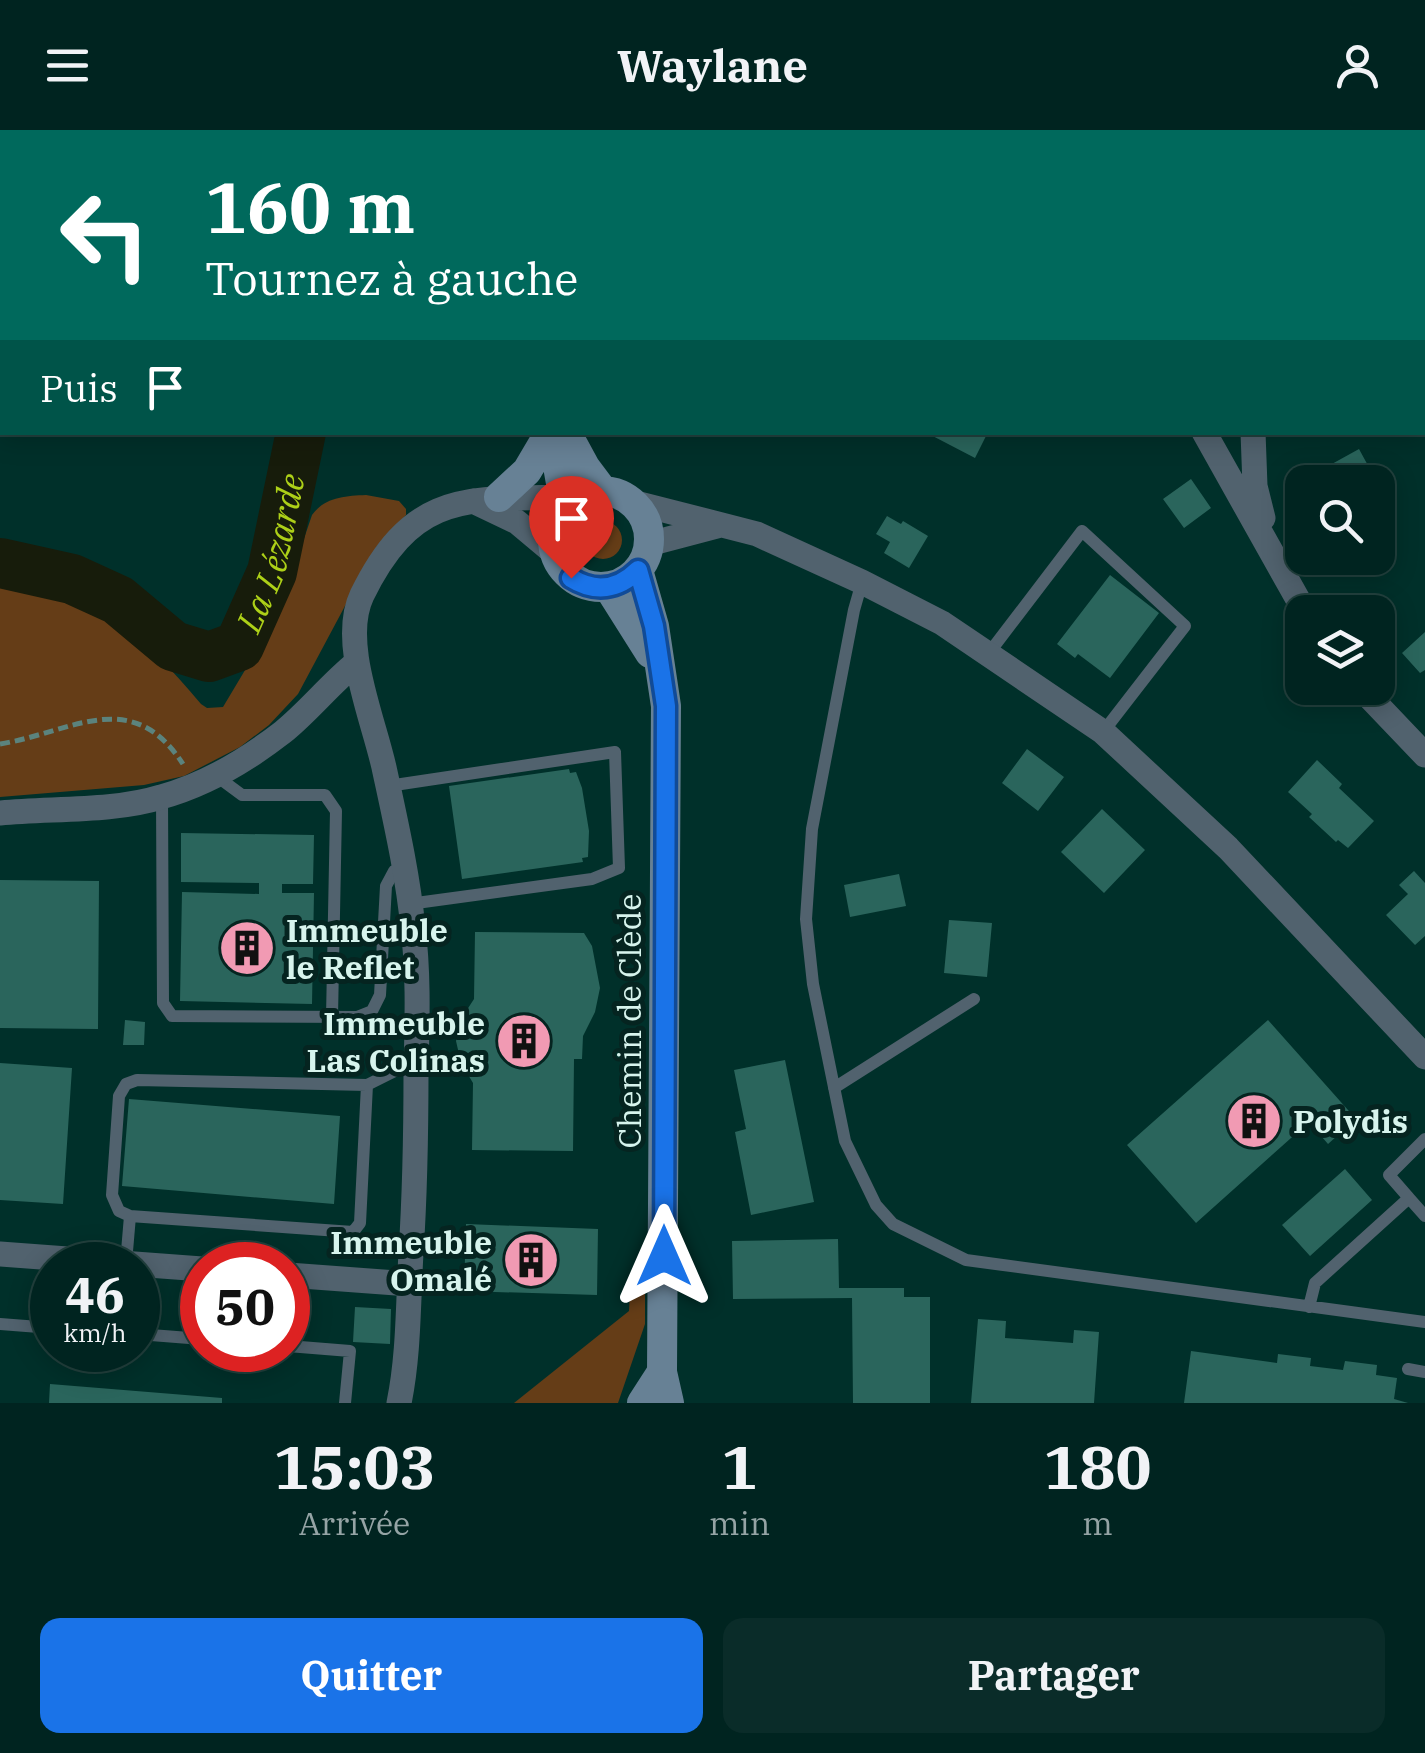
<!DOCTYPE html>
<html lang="fr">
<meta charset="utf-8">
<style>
:root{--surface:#002420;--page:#0a2c29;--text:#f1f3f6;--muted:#95a4a5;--line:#22413e;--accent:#1a73e8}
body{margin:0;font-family:"IBM Plex Serif",serif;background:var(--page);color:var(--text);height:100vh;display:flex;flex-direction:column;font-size:38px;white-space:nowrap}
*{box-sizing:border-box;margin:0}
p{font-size:32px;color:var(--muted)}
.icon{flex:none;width:55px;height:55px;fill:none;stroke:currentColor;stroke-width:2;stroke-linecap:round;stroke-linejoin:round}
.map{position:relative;height:1273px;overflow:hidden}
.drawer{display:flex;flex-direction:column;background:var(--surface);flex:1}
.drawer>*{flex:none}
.hud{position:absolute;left:0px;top:0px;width:1425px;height:305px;box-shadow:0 5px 25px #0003,0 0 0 2px var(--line);background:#00695c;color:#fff;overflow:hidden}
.fabs{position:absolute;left:1285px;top:335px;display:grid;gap:20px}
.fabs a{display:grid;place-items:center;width:110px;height:110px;border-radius:20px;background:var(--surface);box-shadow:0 5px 25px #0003,0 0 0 2px var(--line);font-size:50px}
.speed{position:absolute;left:30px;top:1112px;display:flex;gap:20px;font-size:50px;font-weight:700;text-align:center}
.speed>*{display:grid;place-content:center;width:130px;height:130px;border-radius:50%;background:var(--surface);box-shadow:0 5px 25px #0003,0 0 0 2px var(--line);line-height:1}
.speed small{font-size:25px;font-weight:400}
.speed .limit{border:15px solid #d22;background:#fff;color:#111}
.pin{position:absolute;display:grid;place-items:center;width:85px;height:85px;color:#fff;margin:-102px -42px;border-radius:50% 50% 50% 0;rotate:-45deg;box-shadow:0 0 10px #0007}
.pin .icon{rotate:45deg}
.me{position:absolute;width:110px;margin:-55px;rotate:0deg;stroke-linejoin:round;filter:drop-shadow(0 0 8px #0008)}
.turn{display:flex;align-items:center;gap:35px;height:210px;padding:0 40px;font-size:45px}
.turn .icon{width:130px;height:130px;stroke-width:2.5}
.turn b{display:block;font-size:70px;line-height:85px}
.then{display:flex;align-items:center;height:95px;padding:0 40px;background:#0003;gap:20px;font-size:38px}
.eta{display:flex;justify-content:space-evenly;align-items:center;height:170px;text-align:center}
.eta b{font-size:60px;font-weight:700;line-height:70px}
.cta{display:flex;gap:20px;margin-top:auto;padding:20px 40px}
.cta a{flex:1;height:115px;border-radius:20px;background:var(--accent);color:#fff;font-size:40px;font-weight:700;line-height:115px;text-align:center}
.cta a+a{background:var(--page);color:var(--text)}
header{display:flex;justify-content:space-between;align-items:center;height:130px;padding:0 40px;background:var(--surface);font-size:45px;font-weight:700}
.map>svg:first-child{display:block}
.green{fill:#653d17}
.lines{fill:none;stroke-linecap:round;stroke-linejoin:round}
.river{stroke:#171c0b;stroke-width:50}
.building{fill:#2a655c}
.path{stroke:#5b837d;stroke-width:5;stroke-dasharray:10 5;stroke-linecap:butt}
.lane{stroke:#51626e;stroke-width:12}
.street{stroke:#51626e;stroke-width:25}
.secondary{stroke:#678195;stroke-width:30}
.route-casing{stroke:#114b97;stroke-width:25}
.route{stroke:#1a73e8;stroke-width:18}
.labels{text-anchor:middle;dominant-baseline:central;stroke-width:10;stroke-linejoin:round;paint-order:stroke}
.poi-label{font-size:32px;font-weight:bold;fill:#d7f4ed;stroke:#052420;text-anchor:start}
.street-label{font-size:32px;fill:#d7f4ed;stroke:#052420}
.water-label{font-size:35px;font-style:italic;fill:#add018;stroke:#052420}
</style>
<header><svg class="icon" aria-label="menu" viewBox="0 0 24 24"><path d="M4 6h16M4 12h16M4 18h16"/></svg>Waylane<svg class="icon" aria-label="person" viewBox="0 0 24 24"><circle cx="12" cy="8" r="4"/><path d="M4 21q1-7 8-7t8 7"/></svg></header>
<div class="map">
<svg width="1425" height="1273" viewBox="0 0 1425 1273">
<rect width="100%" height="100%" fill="#00302a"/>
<path class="green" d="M366 365 399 371 406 379V385L377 416 298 564 269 595 240 617 184 646 144 655 0 667V446C91 460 144 505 201 574L207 578 223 577 278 485 312 385C325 367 345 366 366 365Z
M584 410a19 19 0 1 1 38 0a19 19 0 1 1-38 0Z
M631 1144H645V1194L618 1273H514L629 1181Z"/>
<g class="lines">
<g class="river">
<path d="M291 0 292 2"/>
<path id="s1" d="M0 433 72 449 118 470 173 516 209 527 239 516 272 442 301 302"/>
</g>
</g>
<path class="building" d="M925 302H988L975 328Z
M1359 319 1377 352H1339L1330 335Z
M1191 349 1211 378 1184 398 1163 369Z
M887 386 901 394 903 391 928 406 909 438 884 423 890 412 876 404Z
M1110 445 1159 483 1110 548 1078 524 1075 528 1057 514Z
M1425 502V540L1420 543 1402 523Z
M1027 619 1064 647 1038 681 1002 653Z
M1317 630 1342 654 1339 658 1374 691 1348 718 1338 710 1336 712 1309 687 1312 684 1288 662Z
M569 639 570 643 576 642 582 658 589 701 588 727 582 728 583 732 462 749 449 656Z
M1102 679 1145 720 1104 763 1061 722Z
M181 703 314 705 313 754H282V763H314L312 874 180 871 182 762 259 764V753L181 752Z
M1414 741 1425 753V806L1415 815 1386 785 1408 764 1399 755Z
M899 744 906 776 850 787 844 755Z
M0 750 99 751 98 899 0 898Z
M949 790 992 793 987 847 944 843Z
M475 802 584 803 592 816 600 858 595 882 583 906 582 929H574L573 1021 472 1020 473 953 461 933 456 911 461 889 474 869Z
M125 890 145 892 144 915H123Z
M1268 890 1356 989 1328 1014 1309 992 1196 1093 1127 1015Z
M785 930 814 1072 751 1085 735 1002 746 999 734 940Z
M0 933 72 938 63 1074 0 1070Z
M129 969 340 986 334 1074 122 1056Z
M1345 1039 1372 1070 1310 1126 1282 1095Z
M466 1094 598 1099 597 1165 464 1161Z
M838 1109 839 1158H904V1167H930V1273H853L852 1168 733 1169 732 1111Z
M355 1177 391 1179 390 1214 353 1212Z
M978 1189 1006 1191 1005 1208 1073 1213 1074 1200 1099 1202 1094 1273H971Z
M1191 1221 1277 1233 1278 1224 1311 1228 1310 1236 1343 1240 1345 1231 1377 1235 1376 1245 1397 1248 1394 1269 1408 1273H1184Z
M50 1254 222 1268V1273H49Z"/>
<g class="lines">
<path class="path" d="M121 2 122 0
M0 270 2 268
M0 614C73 602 131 555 183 634"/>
<path class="lane" d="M862 452 854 480 812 699 806 789 813 854 845 1011 876 1075 893 1094 966 1130 1425 1192
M989 523 1082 401 1185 496 1103 602
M215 645 242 665H325L336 681 332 887
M388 656 615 622 619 738 592 749 409 774
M162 667 163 873 172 886 357 887 372 881 380 865 386 756 394 741 404 738
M834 958 974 869
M1409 1068 1425 1086
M130 1086 353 1102 360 1093 367 955 399 939 416 938
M126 1133 130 1086 119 1081 112 1065 119 966 126 954 137 950 367 955
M1309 1177 1315 1153 1409 1068 1389 1045 1425 1009
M0 1194 52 1198
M138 1204 202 1209V1201
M288 1216 350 1221 345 1273
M1408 1239 1425 1242"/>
<path class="street" d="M1077 0 1078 2
M1262 2V0
M1204 302 1305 482
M1253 302 1255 356 1263 388
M473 371 517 392 554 423
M632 372 757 404 862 452 942 493 1103 602 1228 718 1425 927
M649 414 721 395
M1361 558 1425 625
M0 683C51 678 113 682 161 667 205 655 247 630 283 602 309 581 330 554 356 533
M0 1124 202 1139
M288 1145 410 1154
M399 1273C409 1224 408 1173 411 1123 415 1062 416 1002 416 941 417 894 419 846 413 798 408 746 396 693 385 642 375 592 339 513 362 465 415 357 470 370 576 367"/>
<path class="secondary" d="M429 0V2
M552 302 565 376
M566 302 585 337 603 361
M553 409a48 48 0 1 1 96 0a48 48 0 1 1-96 0Z
M499 367 527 341 550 302
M638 440 654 496 666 576 662 1242 669 1273
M609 458 650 523
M642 1273 662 1242"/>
</g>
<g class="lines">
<g class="route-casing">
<path id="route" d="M571 448C595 463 618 460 638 440L654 496 666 576 664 1126"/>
</g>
<use href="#route" class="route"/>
</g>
<defs>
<g id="building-disc" transform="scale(2.875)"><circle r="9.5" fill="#f19ab3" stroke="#052420"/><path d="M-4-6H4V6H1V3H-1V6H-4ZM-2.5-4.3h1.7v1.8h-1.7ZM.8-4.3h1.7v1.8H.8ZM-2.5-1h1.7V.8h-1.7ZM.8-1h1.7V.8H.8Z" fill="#111"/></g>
</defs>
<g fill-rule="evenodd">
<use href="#building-disc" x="247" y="818"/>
<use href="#building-disc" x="524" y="911"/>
<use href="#building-disc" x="1254" y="991"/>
<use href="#building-disc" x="531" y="1130"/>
</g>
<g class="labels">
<g class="poi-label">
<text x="286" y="800">Immeuble<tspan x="286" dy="37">le Reflet</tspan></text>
<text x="485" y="893" text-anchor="end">Immeuble<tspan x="485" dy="37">Las Colinas</tspan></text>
<text x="1293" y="991">Polydis</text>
<text x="492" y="1112" text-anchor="end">Immeuble<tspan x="492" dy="37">Omalé</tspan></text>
</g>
<g class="street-label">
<text transform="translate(629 891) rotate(-90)">Chemin de Clède</text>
</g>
<g class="water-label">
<text stroke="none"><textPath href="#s1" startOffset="365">La Lézarde</textPath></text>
</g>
</g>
</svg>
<div class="fabs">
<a><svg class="icon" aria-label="search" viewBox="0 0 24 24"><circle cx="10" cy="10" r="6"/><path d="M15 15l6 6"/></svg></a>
<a><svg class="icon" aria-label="layers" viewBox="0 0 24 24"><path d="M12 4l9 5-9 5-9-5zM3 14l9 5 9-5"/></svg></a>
</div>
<div class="speed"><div>46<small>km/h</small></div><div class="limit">50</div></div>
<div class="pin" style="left:571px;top:448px;background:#d93025"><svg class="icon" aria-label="arrive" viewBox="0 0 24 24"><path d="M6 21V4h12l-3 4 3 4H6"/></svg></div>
<svg class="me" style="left:664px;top:1126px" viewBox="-20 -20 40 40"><path d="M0-17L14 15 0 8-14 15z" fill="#1a73e8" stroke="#fff" stroke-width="4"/></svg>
<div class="hud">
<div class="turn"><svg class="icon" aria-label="left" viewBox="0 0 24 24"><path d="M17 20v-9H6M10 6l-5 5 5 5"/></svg><div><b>160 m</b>Tournez à gauche</div></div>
<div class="then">Puis<svg class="icon" aria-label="arrive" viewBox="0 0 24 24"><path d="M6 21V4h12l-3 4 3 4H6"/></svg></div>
</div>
</div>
<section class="drawer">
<div class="eta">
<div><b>15:03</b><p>Arrivée</p></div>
<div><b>1</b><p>min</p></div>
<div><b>180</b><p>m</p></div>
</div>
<div class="cta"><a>Quitter</a><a>Partager</a></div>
</section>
